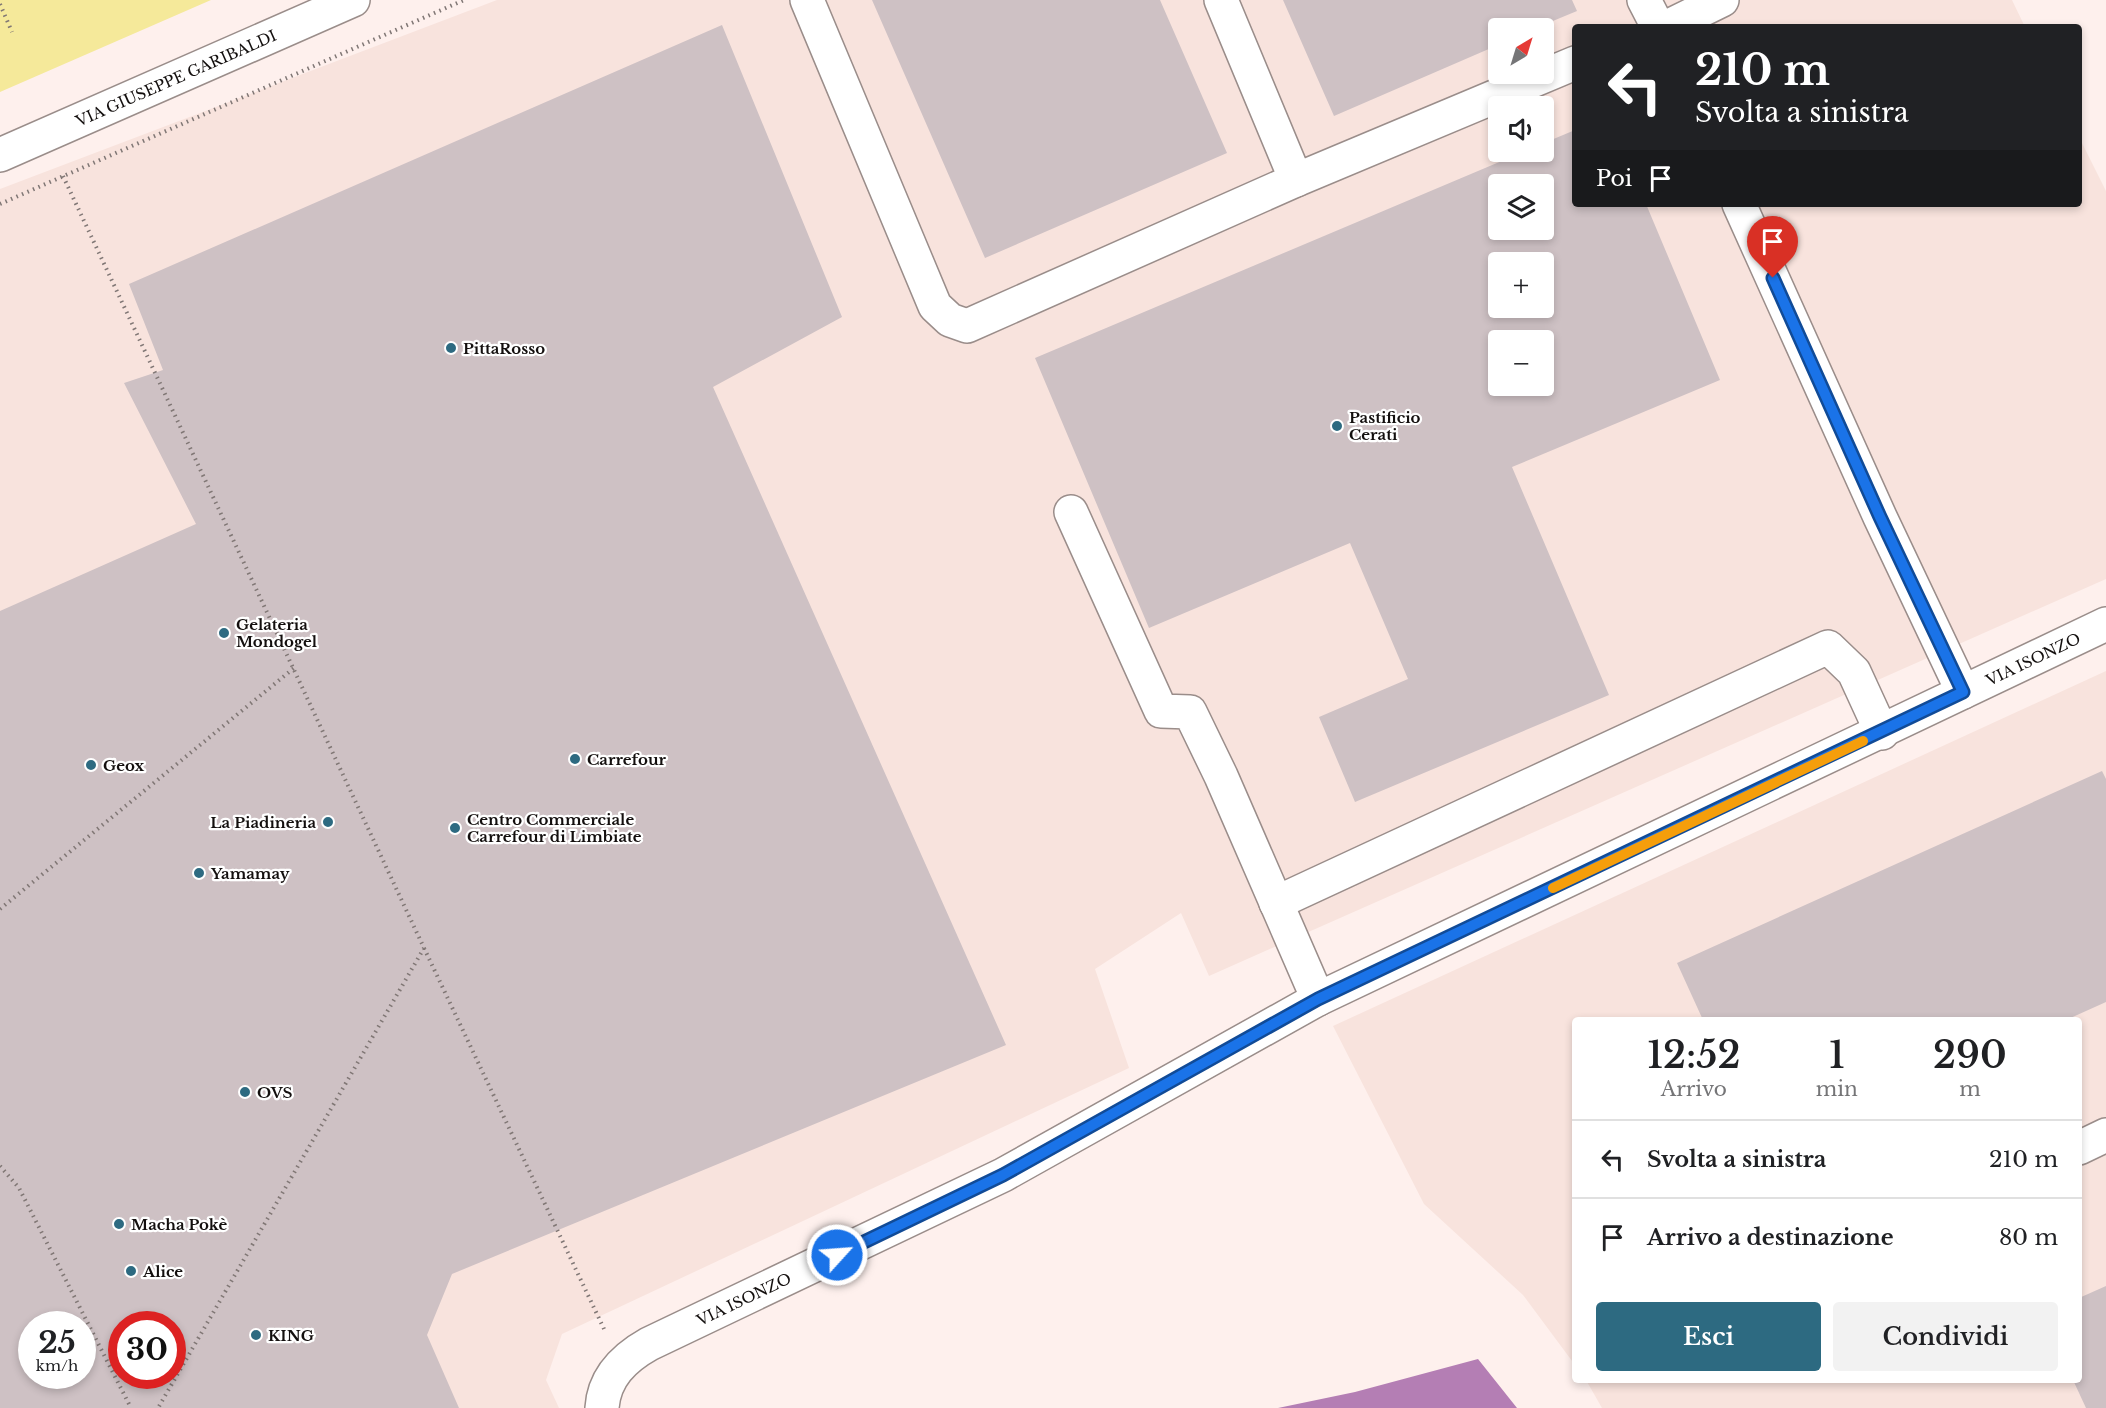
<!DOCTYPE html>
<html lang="it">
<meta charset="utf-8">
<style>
:root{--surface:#fff;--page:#f2f2f2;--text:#202124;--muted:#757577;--line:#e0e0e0;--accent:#2d6a81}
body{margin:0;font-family:"Libre Baskerville",serif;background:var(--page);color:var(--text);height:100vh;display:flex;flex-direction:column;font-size:22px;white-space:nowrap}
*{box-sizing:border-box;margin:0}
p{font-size:20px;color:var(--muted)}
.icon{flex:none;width:33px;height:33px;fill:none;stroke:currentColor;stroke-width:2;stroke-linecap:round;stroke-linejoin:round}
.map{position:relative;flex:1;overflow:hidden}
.details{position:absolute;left:1572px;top:1017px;width:510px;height:366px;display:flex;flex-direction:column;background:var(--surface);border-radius:6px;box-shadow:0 3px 9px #0003}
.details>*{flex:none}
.guide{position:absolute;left:1572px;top:24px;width:510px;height:183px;border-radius:6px;box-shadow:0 3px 9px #0003;background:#202124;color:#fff;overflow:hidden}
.needle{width:39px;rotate:38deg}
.controls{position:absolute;left:1488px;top:18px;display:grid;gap:12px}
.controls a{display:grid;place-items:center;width:66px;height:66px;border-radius:6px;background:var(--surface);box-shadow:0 3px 9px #0003;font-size:30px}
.speed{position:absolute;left:18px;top:1311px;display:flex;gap:12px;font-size:30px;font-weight:700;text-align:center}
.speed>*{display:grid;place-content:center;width:78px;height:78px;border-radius:50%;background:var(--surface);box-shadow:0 3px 9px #0003;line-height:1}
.speed small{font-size:15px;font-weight:400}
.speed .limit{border:9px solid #d22;background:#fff;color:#111}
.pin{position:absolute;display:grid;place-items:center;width:51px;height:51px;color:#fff;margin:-62px -26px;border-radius:50% 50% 50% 0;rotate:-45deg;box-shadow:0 0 6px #0007}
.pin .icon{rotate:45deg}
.me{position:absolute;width:66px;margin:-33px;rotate:64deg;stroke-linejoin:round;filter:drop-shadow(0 0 4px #0008)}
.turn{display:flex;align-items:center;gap:21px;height:126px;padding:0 24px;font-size:27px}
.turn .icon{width:78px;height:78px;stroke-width:2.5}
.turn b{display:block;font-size:42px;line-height:51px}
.then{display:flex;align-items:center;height:57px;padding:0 24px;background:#0003;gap:12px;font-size:22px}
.eta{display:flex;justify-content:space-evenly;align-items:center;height:102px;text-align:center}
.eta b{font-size:36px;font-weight:600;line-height:42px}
.action{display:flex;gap:12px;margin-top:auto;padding:12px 24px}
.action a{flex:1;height:69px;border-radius:6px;background:var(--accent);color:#fff;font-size:24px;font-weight:600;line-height:69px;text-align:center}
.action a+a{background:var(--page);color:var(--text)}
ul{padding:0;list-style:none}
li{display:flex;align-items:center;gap:18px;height:78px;padding:0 24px;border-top:2px solid var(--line)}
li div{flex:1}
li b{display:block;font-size:22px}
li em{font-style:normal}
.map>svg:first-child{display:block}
.built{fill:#f8e3dd;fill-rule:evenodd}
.green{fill:#f5e99a}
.water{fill:#b47eb4}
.building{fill:#cec1c4;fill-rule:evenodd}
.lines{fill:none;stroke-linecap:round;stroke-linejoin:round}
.minor-casing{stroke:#9a8d8a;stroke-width:36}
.path{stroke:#807775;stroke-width:4;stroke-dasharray:1.5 4.5;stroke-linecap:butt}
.minor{stroke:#fff;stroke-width:33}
.route-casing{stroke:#114b97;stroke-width:15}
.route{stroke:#1a73e8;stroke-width:10}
.slow{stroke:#f59e0b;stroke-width:10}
.poi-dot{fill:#2d6a81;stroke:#fff;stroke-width:2}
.labels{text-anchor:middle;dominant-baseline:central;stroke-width:4.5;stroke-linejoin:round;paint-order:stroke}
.street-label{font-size:15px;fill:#130f0e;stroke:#fff}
.poi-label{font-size:15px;font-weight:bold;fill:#130f0e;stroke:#fff;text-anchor:start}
</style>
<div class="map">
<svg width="2106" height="1408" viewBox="0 0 2106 1408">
<rect width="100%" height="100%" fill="#fef0ed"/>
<path class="built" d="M497 0H2012L2025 27H1575V204H2079V137L2106 191V579L1209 976 1181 913 1095 969 1129 1068 562 1334 546 1380 559 1408H0V189ZM1498 28H1544V74H1498ZM1498 106H1544V152H1498ZM1498 184H1544V230H1498ZM1498 262H1544V308H1498ZM1498 340H1544V386H1498ZM32 1324H82V1376H32ZM122 1324H172V1376H122Z
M2106 671V1408H1602L1586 1380H2079V1020H1575V1365L1523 1295 1424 1204 1333 1026Z"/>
<path class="green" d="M0 0H211L0 92Z"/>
<path class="water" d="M1478 1359 1517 1408H1278L1355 1392Z"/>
<path class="building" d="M872 0H1160L1227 153 985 258Z
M1283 0H1572L1577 11 1536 28H1498V45L1334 116Z
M722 25 842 317 713 387 1006 1045 452 1274 427 1335 459 1408H0V611L196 524 124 383 163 370 129 284ZM32 1324H82V1376H32ZM122 1324H172V1376H122Z
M1575 130V204H1646L1720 380 1512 467 1609 695 1355 802 1319 717 1408 679 1350 543 1149 628 1035 358 1523 152H1544V143ZM1498 184H1544V230H1498ZM1498 262H1544V308H1498ZM1498 340H1544V386H1498Z
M2102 771 2106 779V1002L2066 1020H1703L1677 963Z
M2106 1286V1408H2086L2073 1380H2079V1298Z"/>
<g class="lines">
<g class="minor-casing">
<g id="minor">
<path d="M807 0 935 306 950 320 967 326 1296 180 1575 63"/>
<path d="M1221 0 1296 180"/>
<path d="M1644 0 1658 27"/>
<path d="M1667 27 1722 0"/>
<path id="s1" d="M0 155 353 0"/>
<path d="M1739 204 1880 517 1963 692"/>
<path d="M1071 512 1161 711 1190 712 1221 776 1318 999"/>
<path d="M1276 903 1828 647 1854 672 1882 733"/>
<path d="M2079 1148 2106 1135"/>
<path id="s2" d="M602 1408C604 1377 624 1358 649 1344L1003 1175 1318 999 2106 624"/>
</g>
</g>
<path class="path" d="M0 4 12 32
M63 176 424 948 158 1408
M0 204 464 0
M0 909 294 668
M424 948 604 1329
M0 1166 19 1188 131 1408"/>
<use href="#minor" class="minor"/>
</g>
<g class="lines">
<g class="route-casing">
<path id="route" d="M837 1255 1003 1175 1318 999 1963 692 1880 517 1773 278"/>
</g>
<use href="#route" class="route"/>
<path class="slow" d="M1553 888 1863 741"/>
</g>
<g class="poi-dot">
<circle cx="451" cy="348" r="6"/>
<circle cx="1337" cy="426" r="6"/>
<circle cx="224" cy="633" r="6"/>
<circle cx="575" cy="759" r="6"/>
<circle cx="91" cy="765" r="6"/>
<circle cx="328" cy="822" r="6"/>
<circle cx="455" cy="828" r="6"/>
<circle cx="199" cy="873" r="6"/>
<circle cx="245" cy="1092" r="6"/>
<circle cx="119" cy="1224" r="6"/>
<circle cx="131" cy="1271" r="6"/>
<circle cx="256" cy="1335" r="6"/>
</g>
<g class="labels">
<g class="street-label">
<text stroke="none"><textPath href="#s1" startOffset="192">VIA GIUSEPPE GARIBALDI</textPath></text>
<text stroke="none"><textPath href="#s2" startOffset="1628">VIA ISONZO</textPath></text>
<text stroke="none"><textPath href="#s2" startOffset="188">VIA ISONZO</textPath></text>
</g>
<g class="poi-label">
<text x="463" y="348">PittaRosso</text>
<text x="1349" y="417">Pastificio<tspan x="1349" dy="17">Cerati</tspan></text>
<text x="236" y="624">Gelateria<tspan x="236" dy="17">Mondogel</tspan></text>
<text x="587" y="759">Carrefour</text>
<text x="103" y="765">Geox</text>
<text x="467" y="819">Centro Commerciale<tspan x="467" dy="17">Carrefour di Limbiate</tspan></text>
<text x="316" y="822" text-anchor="end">La Piadineria</text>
<text x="211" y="873">Yamamay</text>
<text x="257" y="1092">OVS</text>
<text x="131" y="1224">Macha Pokè</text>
<text x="143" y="1271">Alice</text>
<text x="268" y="1335">KING</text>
</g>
</g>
</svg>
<div class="controls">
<a><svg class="needle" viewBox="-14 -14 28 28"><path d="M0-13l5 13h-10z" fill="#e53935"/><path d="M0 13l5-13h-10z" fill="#757577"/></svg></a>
<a><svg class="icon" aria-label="sound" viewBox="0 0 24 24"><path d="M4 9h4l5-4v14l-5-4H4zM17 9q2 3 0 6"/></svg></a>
<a><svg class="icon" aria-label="layers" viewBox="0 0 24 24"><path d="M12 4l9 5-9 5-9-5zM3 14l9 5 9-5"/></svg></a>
<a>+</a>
<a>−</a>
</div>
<div class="speed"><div>25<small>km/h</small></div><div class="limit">30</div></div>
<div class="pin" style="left:1773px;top:278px;background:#d93025"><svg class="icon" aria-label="arrive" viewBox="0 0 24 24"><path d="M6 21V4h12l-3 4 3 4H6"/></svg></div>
<svg class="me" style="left:837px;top:1255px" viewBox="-20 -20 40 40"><circle r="17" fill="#1a73e8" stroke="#fff" stroke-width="3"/><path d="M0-11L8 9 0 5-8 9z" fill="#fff"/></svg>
<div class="guide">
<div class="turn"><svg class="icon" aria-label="left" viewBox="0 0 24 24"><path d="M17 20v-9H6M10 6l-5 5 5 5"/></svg><div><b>210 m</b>Svolta a sinistra</div></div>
<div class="then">Poi<svg class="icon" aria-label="arrive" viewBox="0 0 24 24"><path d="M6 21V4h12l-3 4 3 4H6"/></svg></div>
</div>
<section class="details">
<div class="eta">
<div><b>12:52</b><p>Arrivo</p></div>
<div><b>1</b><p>min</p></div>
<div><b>290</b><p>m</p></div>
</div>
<ul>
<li><svg class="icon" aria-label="left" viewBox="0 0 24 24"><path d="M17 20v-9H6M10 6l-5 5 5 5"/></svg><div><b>Svolta a sinistra</b></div><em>210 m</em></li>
<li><svg class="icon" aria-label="arrive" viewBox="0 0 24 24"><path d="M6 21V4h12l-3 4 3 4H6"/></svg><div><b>Arrivo a destinazione</b></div><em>80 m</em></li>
</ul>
<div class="action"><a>Esci</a><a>Condividi</a></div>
</section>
</div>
